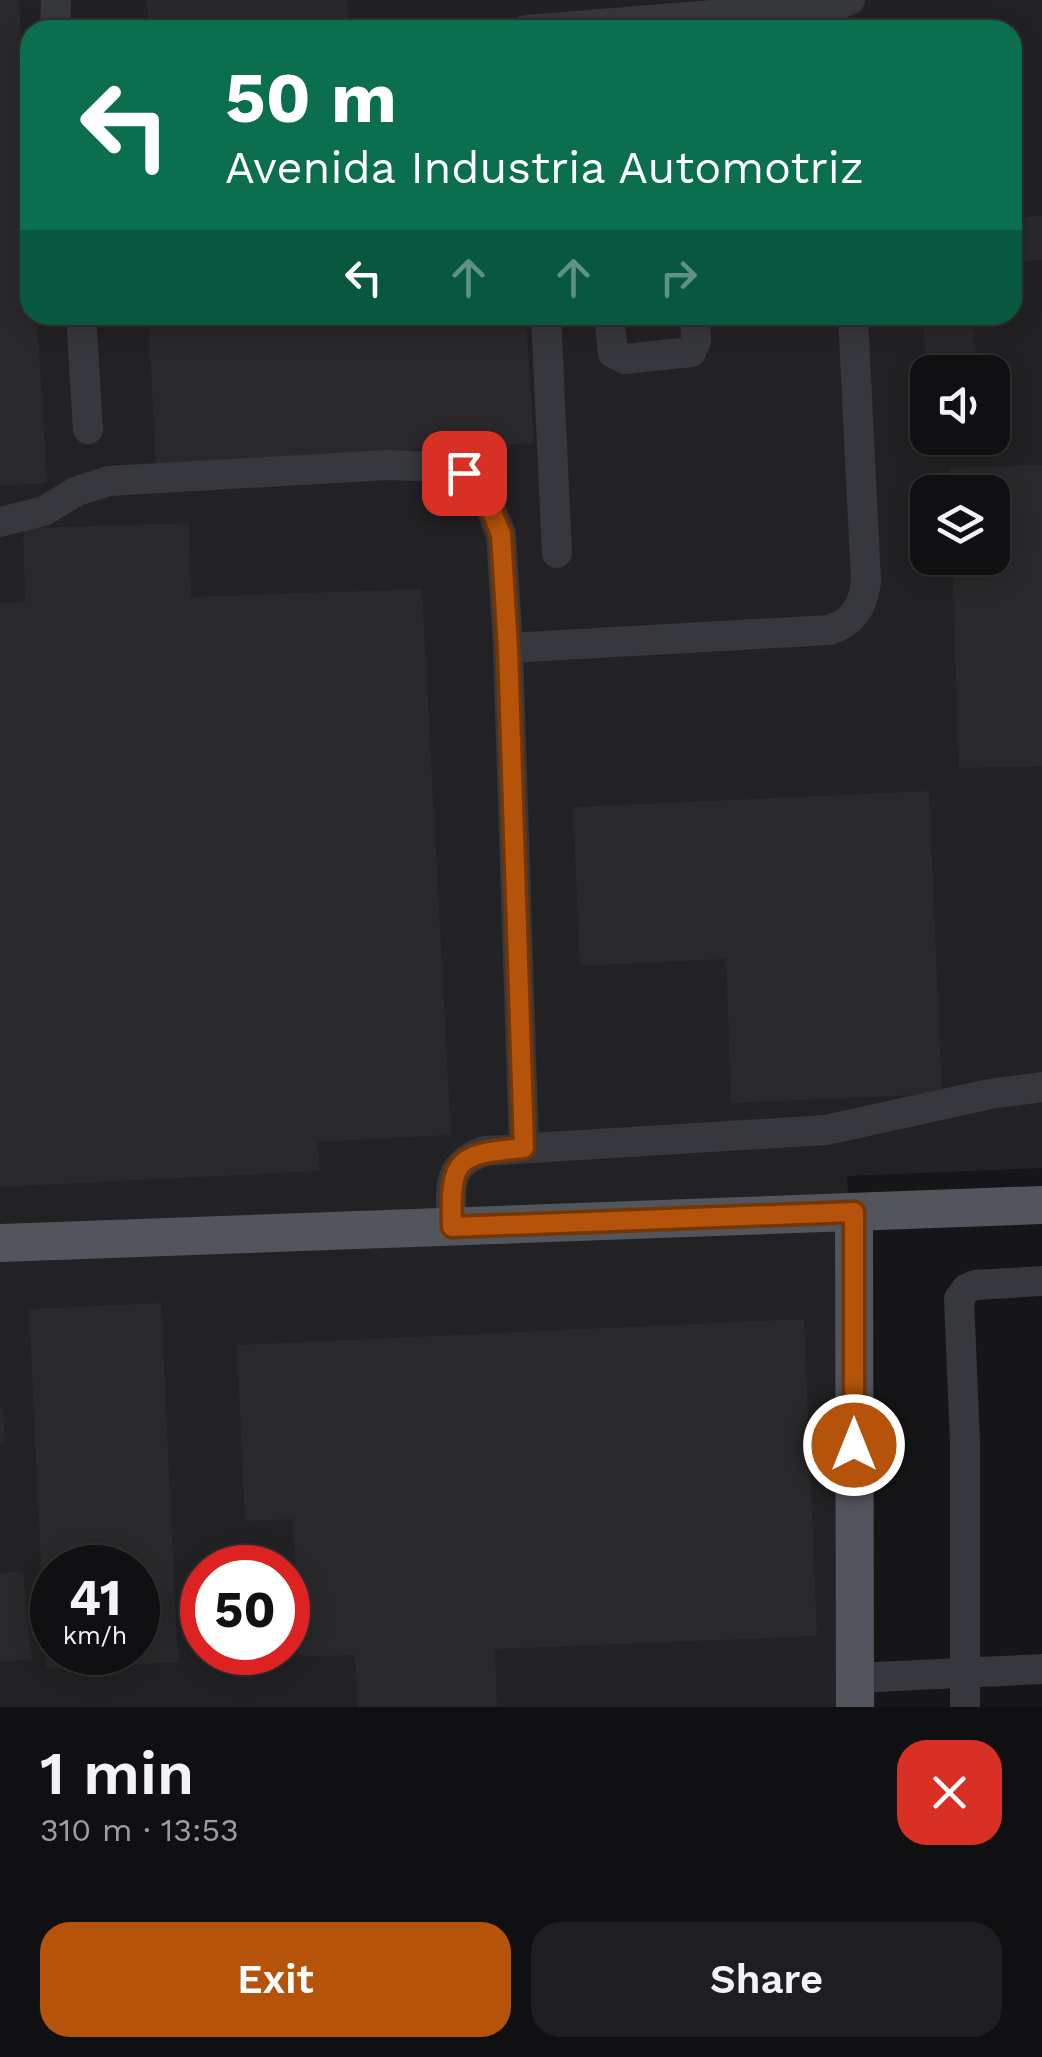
<!DOCTYPE html>
<meta charset="utf-8">
<style>
:root{--surface:#101012;--page:#1e1e20;--text:#f1f3f6;--muted:#9c9d9f;--line:#303032;--accent:#b45309}
body{margin:0;font-family:"Work Sans",sans-serif;background:var(--page);color:var(--text);height:100vh;display:flex;flex-direction:column;font-size:38px;white-space:nowrap}
*{box-sizing:border-box;margin:0}
p{font-size:32px;color:var(--muted)}
.icon{flex:none;width:55px;height:55px;fill:none;stroke:currentColor;stroke-width:2;stroke-linecap:round;stroke-linejoin:round}
.map{position:relative;height:1707px;overflow:hidden}
.sheet{display:flex;flex-direction:column;background:var(--surface);flex:1}
.sheet>*{flex:none}
.top-card{position:absolute;left:20px;top:20px;width:1002px;height:305px;border-radius:30px;box-shadow:0 5px 25px #0003,0 0 0 2px var(--line);background:#0b6e4f;color:#fff;overflow:hidden}
.controls{position:absolute;left:910px;top:355px;display:grid;gap:20px}
.controls a{display:grid;place-items:center;width:100px;height:100px;border-radius:20px;background:var(--surface);box-shadow:0 5px 25px #0003,0 0 0 2px var(--line);font-size:50px}
.speed{position:absolute;left:30px;top:1545px;display:flex;gap:20px;font-size:50px;font-weight:700;text-align:center}
.speed>*{display:grid;place-content:center;width:130px;height:130px;border-radius:50%;background:var(--surface);box-shadow:0 5px 25px #0003,0 0 0 2px var(--line);line-height:1}
.speed small{font-size:25px;font-weight:400}
.speed .limit{border:15px solid #d22;background:#fff;color:#111}
.pin{position:absolute;display:grid;place-items:center;width:85px;height:85px;color:#fff;margin:-42px;border-radius:20px;box-shadow:0 5px 15px #0006}
.me{position:absolute;width:110px;margin:-55px;rotate:0deg;stroke-linejoin:round;filter:drop-shadow(0 0 8px #0008)}
.turn{display:flex;align-items:center;gap:35px;height:210px;padding:0 40px;font-size:45px}
.turn .icon{width:130px;height:130px;stroke-width:2.5}
.turn b{display:block;font-size:70px;line-height:85px}
.lanes{display:flex;align-items:center;height:95px;padding:0 40px;background:#0003;justify-content:center;gap:50px;direction:ltr}
.lanes .off{opacity:.35}
.round{display:grid;place-items:center;flex:none;width:105px;height:105px;border-radius:30px;background:var(--page)}
.head{display:flex;align-items:center;justify-content:space-between;height:170px;padding:0 40px}
h1{font-size:60px;font-weight:600;line-height:75px}
.primary-button{display:flex;gap:20px;margin-top:auto;padding:20px 40px}
.primary-button a{flex:1;height:115px;border-radius:30px;background:var(--accent);color:#fff;font-size:40px;font-weight:600;line-height:115px;text-align:center}
.primary-button a+a{background:var(--page);color:var(--text)}
.map>svg:first-child{display:block}
.built{fill:#222225;fill-rule:evenodd}
.building{fill:#29292c;fill-rule:evenodd}
.lines{fill:none;stroke-linecap:round;stroke-linejoin:round}
.minor{stroke:#36383d;stroke-width:30}
.major{stroke:#52555c;stroke-width:38}
.route-casing{stroke:#753606;stroke-width:25}
.route{stroke:#b45309;stroke-width:18}
</style>
<div class="map">
<svg width="1042" height="1707" viewBox="0 0 1042 1707">
<rect width="100%" height="100%" fill="#161618"/>
<path class="built" d="M0 0H1042V1168L847 1176 875 1707H0ZM30 30H1012V315H30ZM928 372H992V438H928ZM928 492H992V558H928ZM52 1568H138V1652H52ZM202 1568H288V1652H202Z"/>
<path class="building" d="M0 0H19L30 189V315H37L47 483 0 486Z
M147 0H347L349 30H149Z
M1042 216V260L1012 262V218Z
M148 315H526L534 443 156 465Z
M923 315H973L976 372H926Z
M1042 465V766L959 768 952 558H992V492H950L949 468Z
M189 523 191 597 422 589 451 1135 318 1142 320 1171 0 1187V603L25 602 23 528Z
M929 791 942 1094 731 1103 726 959 580 966 573 807Z
M161 1303 178 1662 46 1669 29 1309ZM52 1568H138V1652H52Z
M804 1319 817 1636 495 1649 497 1707H358L355 1655 300 1657 293 1519 245 1521 237 1345Z
M0 1407H3L5 1444 0 1445Z
M23 1571 32 1659 0 1662V1573Z"/>
<g class="lines">
<path class="minor" d="M55 30 56 0
M526 30 838 5 850 0
M81 315 88 429
M546 315 557 553
M609 315 613 353 625 359 691 352 696 341 695 315
M0 522 44 511 77 491 109 481 388 465 440 467 463 473 484 493 501 534 508 648
M524 1148 508 648 829 630C853 623 863 607 866 582L853 315
M452 1227C451 1190 444 1165 485 1151L826 1130 990 1094 1042 1087
M855 1678 1042 1669
M965 1707V1442L959 1299 966 1289 975 1285 1042 1281"/>
<path class="major" d="M854 1212 855 1707
M0 1243 1042 1205"/>
</g>
<g class="lines">
<g class="route-casing">
<path id="route" d="M464 473 484 493 501 534 508 648 524 1148C456 1154 450 1158 452 1227L854 1212V1445"/>
</g>
<use href="#route" class="route"/>
</g>
</svg>
<div class="controls">
<a><svg class="icon" aria-label="sound" viewBox="0 0 24 24"><path d="M4 9h4l5-4v14l-5-4H4zM17 9q2 3 0 6"/></svg></a>
<a><svg class="icon" aria-label="layers" viewBox="0 0 24 24"><path d="M12 4l9 5-9 5-9-5zM3 14l9 5 9-5"/></svg></a>
</div>
<div class="speed"><div>41<small>km/h</small></div><div class="limit">50</div></div>
<div class="pin" style="left:464px;top:473px;background:#d93025"><svg class="icon" aria-label="arrive" viewBox="0 0 24 24"><path d="M6 21V4h12l-3 4 3 4H6"/></svg></div>
<svg class="me" style="left:854px;top:1445px" viewBox="-20 -20 40 40"><circle r="17" fill="#b45309" stroke="#fff" stroke-width="3"/><path d="M0-11L8 9 0 5-8 9z" fill="#fff"/></svg>
<div class="top-card">
<div class="turn"><svg class="icon" aria-label="left" viewBox="0 0 24 24"><path d="M17 20v-9H6M10 6l-5 5 5 5"/></svg><div><b>50 m</b>Avenida Industria Automotriz</div></div>
<div class="lanes"><svg class="icon" aria-label="left" viewBox="0 0 24 24"><path d="M17 20v-9H6M10 6l-5 5 5 5"/></svg><svg class="icon off" aria-label="ahead" viewBox="0 0 24 24"><path d="M12 20V5M6 11l6-6 6 6"/></svg><svg class="icon off" aria-label="ahead" viewBox="0 0 24 24"><path d="M12 20V5M6 11l6-6 6 6"/></svg><svg class="icon off" aria-label="right" viewBox="0 0 24 24"><path d="M7 20v-9h11M14 6l5 5-5 5"/></svg></div>
</div>
</div>
<section class="sheet">
<div class="head"><div><h1>1 min</h1><p>310 m · 13:53</p></div><a class="round" style="background:#d93025;color:#fff"><svg class="icon" aria-label="close" viewBox="0 0 24 24"><path d="M6 6l12 12M18 6L6 18"/></svg></a></div>
<div class="primary-button"><a>Exit</a><a>Share</a></div>
</section>
